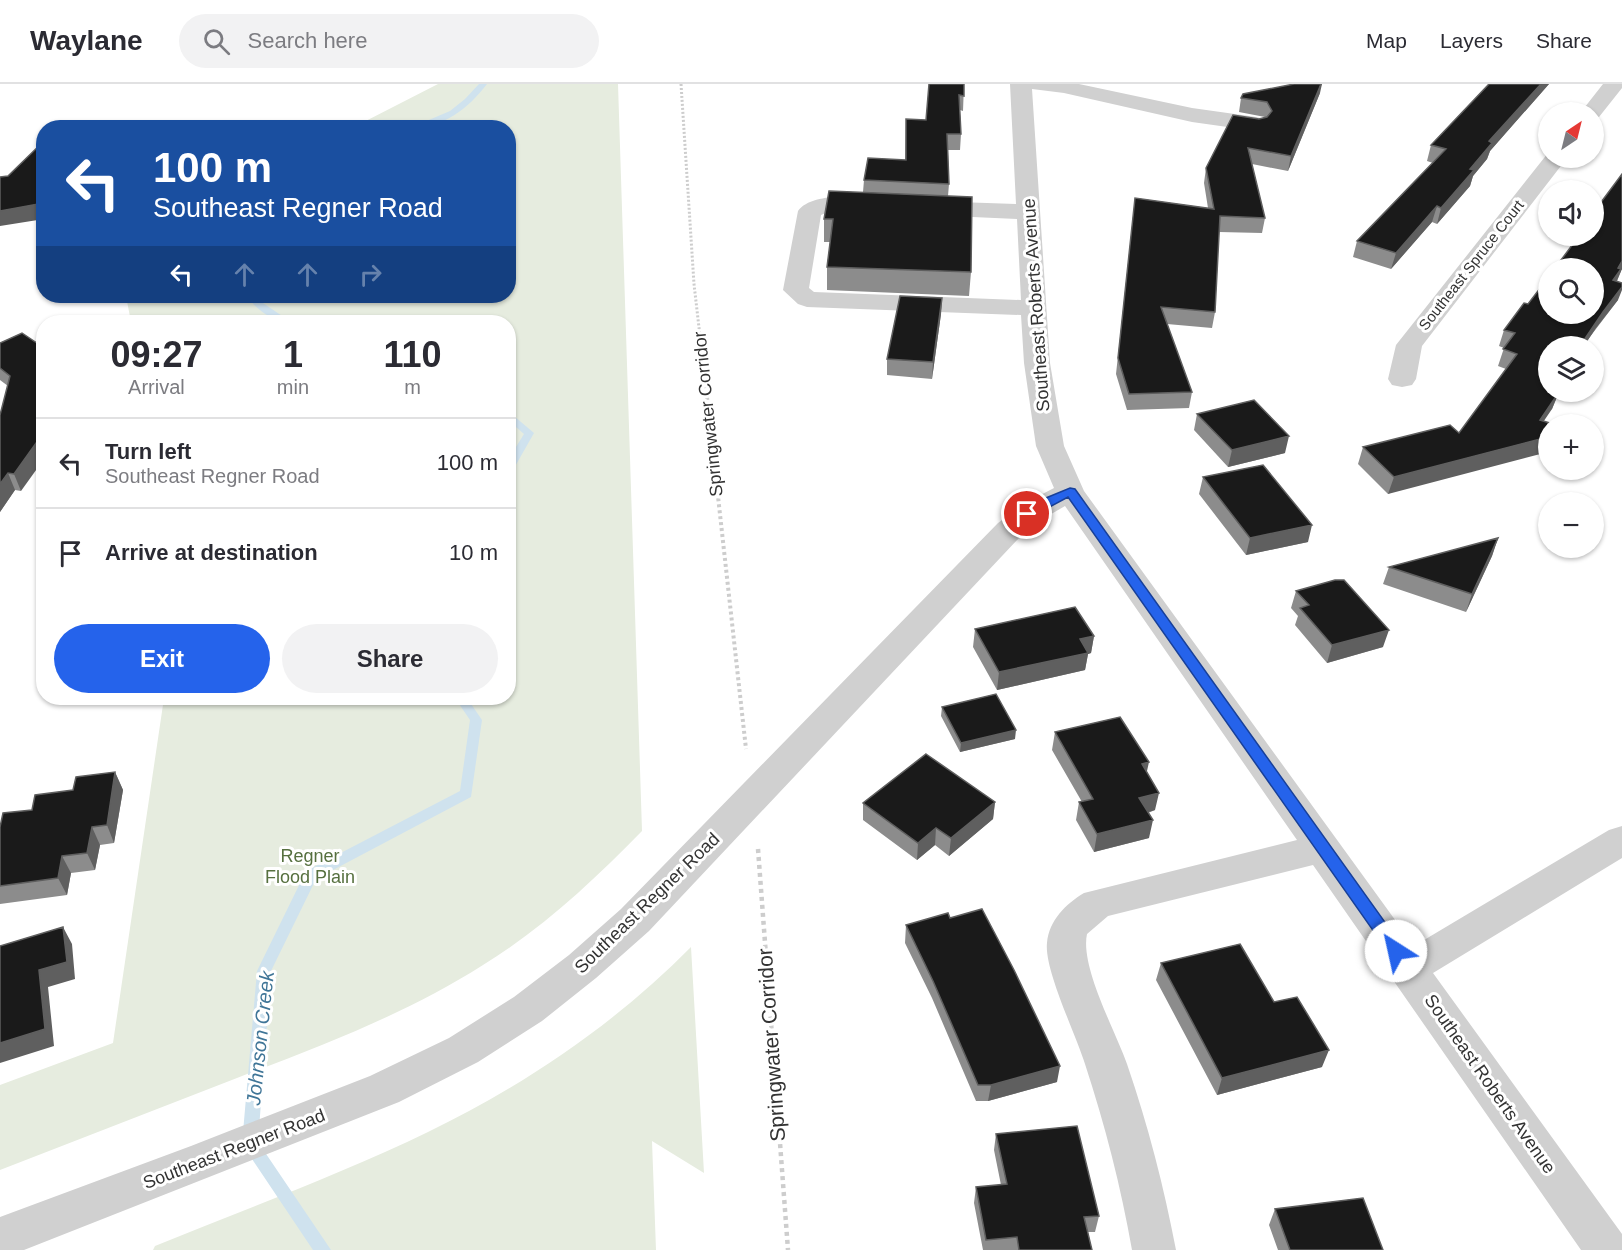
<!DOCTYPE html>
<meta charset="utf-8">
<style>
:root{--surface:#fff;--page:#f2f2f3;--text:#2b2b33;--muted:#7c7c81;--line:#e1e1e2;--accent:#2563eb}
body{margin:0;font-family:Helvetica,sans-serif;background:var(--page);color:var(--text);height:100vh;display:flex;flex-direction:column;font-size:22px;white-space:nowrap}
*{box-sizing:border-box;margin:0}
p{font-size:20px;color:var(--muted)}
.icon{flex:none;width:33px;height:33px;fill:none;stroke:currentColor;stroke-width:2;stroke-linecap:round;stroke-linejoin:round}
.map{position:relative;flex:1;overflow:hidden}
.side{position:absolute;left:36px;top:231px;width:480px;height:390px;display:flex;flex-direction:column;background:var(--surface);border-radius:24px;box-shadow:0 2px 4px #0004}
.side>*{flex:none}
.top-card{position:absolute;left:36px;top:36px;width:480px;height:183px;border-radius:24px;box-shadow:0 2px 4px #0004;background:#1a4fa0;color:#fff;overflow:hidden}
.needle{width:39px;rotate:35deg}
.controls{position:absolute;left:1538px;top:18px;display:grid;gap:12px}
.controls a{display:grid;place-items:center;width:66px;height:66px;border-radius:50%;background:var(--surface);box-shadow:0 2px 4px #0004;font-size:30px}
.pin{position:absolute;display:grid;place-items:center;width:51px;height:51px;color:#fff;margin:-26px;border:3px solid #fff;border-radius:50%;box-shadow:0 2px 6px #0007}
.me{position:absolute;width:66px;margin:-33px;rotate:325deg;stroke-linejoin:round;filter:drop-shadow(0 0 4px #0008)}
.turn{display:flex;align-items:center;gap:21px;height:126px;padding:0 18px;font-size:27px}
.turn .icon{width:78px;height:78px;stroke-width:2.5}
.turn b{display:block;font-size:42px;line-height:51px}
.lanes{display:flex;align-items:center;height:57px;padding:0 18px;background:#0003;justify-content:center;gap:30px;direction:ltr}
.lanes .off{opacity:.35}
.eta{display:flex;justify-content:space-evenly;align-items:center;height:102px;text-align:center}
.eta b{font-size:36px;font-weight:700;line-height:42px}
.primary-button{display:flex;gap:12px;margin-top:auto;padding:12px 18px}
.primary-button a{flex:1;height:69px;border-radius:36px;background:var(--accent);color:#fff;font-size:24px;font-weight:700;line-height:69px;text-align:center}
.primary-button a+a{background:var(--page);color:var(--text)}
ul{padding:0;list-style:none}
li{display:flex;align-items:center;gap:18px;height:90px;padding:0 18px;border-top:2px solid var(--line)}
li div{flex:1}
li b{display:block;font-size:22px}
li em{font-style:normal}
header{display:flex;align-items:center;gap:36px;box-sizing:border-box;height:84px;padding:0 30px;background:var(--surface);border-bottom:2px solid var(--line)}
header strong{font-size:28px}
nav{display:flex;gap:33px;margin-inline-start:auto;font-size:21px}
.search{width:420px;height:54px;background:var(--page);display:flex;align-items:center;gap:15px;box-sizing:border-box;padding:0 21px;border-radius:33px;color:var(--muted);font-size:22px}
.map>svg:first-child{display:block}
.green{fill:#e6ecdf}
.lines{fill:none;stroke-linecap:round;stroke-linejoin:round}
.stream{fill:#cfe2ee;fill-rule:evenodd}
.path-far2{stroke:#cdcdcd;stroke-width:3;stroke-dasharray:2 2;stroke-linecap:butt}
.path-far1{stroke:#cdcdcd;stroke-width:4;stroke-dasharray:3 3;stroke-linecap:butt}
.path{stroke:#cdcdcd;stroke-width:4.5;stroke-dasharray:4 4;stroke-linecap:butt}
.minor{fill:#d0d0d0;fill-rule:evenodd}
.wall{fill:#8c8c8c}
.shaded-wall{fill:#5f5f5f}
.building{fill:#1a1a1a;stroke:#5f5f5f;stroke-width:1.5}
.route{fill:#2563eb;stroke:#184099;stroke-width:1.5}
.labels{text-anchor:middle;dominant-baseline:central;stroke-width:6;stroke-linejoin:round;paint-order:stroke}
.far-street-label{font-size:15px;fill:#333;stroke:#fff}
.street-label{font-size:18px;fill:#333;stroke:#fff}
.park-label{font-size:18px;fill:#56703f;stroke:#fff}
.water-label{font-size:20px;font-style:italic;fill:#3f7597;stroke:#fff}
.near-street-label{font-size:21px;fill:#333;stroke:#fff}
</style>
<header>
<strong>Waylane</strong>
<div class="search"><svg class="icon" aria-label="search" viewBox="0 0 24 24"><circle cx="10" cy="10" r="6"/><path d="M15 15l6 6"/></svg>Search here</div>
<nav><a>Map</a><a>Layers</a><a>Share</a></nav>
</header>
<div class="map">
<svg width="1622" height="1166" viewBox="0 0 1622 1166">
<rect width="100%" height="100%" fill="#fff"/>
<path class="green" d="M438 0H618L642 747C593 797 543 844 483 881 406 930 321 962 237 994 158 1025 79 1055 0 1086V1001L113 959 164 614H508V238H131L126 212H508V44L354 43Z
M691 863 704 1089 652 1057 656 1166H153L155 1162C246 1125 339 1091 428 1048 525 1001 615 940 691 863Z"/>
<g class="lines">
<path class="stream" d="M479 0H487C468 25 443 44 410 44L450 27 465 15Z
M247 212H256L260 217 291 238C275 240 254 224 247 212Z
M508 327 534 349 513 386 508 389V376L524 350 508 336Z
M455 614H467L482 636 471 713 316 795 271 887 258 1058 331 1166H313L242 1060 257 887 306 787 460 707 470 636Z"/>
<path class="path-far2" d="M681 0 694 200 705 296"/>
<path class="path-far1" d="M705 295 746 665"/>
<path class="path" d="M758 765 788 1166"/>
<path class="minor" d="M1010 0H1079L1192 24 1256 33 1264 35 1267 40 1264 45 1256 47 1192 38 1064 9 1032 5 1050 279 1064 362 1084 407 1414 862 1609 746 1622 742V774L1433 889 1622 1150V1166H1581L1313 781 1108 832 1087 850C1080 883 1115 946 1127 980 1148 1041 1164 1103 1176 1166H1132C1121 1103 1105 1041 1085 980 1076 951 1044 885 1047 859 1049 836 1066 820 1084 809L1297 756 1065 422 1041 436 1020 453 649 847 596 894 542 937 478 978 399 1018 24 1166H0V1133L191 1062 370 992 449 954 514 913 569 871 621 825 998 439 1027 418 1054 404 1036 362 1024 279 1021 231 807 223 798 220 783 206 798 127C812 108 859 112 879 117L883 122 879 127C861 132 839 122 821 131L809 204 814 208 1021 216 1017 135 928 131 920 129 916 124 920 119 928 117 1016 120Z
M1603 0H1622V4L1599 33 1593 34V28H1581Z
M1548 69V74H1567L1422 262 1416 295 1412 301 1402 303 1392 301 1388 295 1396 261Z"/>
</g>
<path class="wall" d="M964 0 963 27 960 26 961 50 960 66H948L949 100 948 112 971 188 969 212 827 206V183L830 158H824V135L863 108 864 96 905 76 906 35 926 36Z
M1489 0H1549L1490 67 1487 75 1473 92 1470 102 1437 140 1432 138 1391 185 1353 173 1357 157 1433 79 1427 77 1431 61Z
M1320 9 1288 87 1252 80 1265 134 1262 149 1219 148 1215 228 1212 244 1167 240 1192 308 1189 324 1127 326 1116 290 1135 114 1208 124 1204 99 1206 84 1259 35 1265 33 1239 28 1241 14Z
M1577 152 1621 187 1617 197 1618 216 1548 308H1559L1552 325 1388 410 1358 380 1363 363 1459 349 1506 285 1498 282 1504 264 1499 262 1504 246 1528 220 1571 163 1574 156Z
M942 214 941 230 932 295 887 291V275Z
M22 249 21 407 15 406 0 428 8 302 0 296V259Z
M1197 330 1285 369 1228 383 1194 346Z
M1203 393 1308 458 1246 471 1199 410Z
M1498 454 1492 472 1466 528 1383 500 1389 483Z
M1296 507 1383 563 1327 579 1295 541 1298 532 1291 524Z
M975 545 1094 552 1091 569 1088 570 1085 586 997 606 973 563Z
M942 623 1015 655 960 668 941 632Z
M1055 648 1147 688 1155 726 1148 729 1149 754 1094 768 1076 736 1079 718H1082L1052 666Z
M115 688 123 706 114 759 100 761 95 786 71 789 67 811 0 820V743L32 726 73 706Z
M995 718 993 735 949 772 935 761 917 776 863 736V719Z
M950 834 1057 998 988 1017H976L932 914 905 859 906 841Z
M1161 879 1274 918 1322 983 1217 1011 1156 896Z
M996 1050 1099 1132 1095 1148H1088L1092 1166H983L974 1119 976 1103 1001 1101 994 1066Z
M1275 1125 1383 1166H1278L1269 1141Z"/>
<path class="shaded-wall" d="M1321 0H1322L1320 9 1288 87 1291 72Z
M1541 0H1549L1490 67 1487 75 1473 92 1470 102 1437 140 1441 124 1489 57Z
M44 119V135L0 142V127Z
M1437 122 1432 138 1391 185 1396 169Z
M1622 177V185L1615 201 1607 213 1618 184Z
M1622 203V206L1618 216 1596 244 1584 262H1580L1603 228Z
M942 214 941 230 932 295 933 278Z
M1559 308 1552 325 1533 353 1540 336Z
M44 348V375L21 407 14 390Z
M1289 352 1285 369 1228 383 1232 366Z
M1548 353V368L1388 410 1394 393Z
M8 389 15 406 0 428V400Z
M1312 441 1308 458 1246 471 1250 454Z
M1498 454 1492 472 1466 528 1472 510Z
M1389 546 1383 563 1327 579 1332 561Z
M1094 552 1091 569 1088 570 1085 586 997 606 999 588 1080 555Z
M1016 646 1015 655 960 668 961 659Z
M1149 678 1145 696 1142 680Z
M115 688 123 706 114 759 107 741Z
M1159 709 1155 726 1136 732 1139 714Z
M995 718 993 735 949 772 951 754Z
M1153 736 1149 754 1094 768 1097 750Z
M92 743 100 761 95 786 87 769Z
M936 744 935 761 917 776 918 759Z
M62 772 71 789 67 811 58 794Z
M63 843 72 860 75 895 48 903 54 962 0 979V959L39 886Z
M1329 966 1322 983 1217 1011 1222 994Z
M1060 982 1057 998 988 1017 991 1001Z"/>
<path class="building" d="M929 0H964V12L959 11 961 50H947L949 100 864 96 868 74 906 76V35L926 36Z
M1294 0H1321L1291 72 1248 64 1265 134 1220 132 1215 228 1161 223 1192 308 1129 310 1118 274 1135 114 1214 125 1206 84 1233 31 1259 35 1267 33 1272 27 1267 18 1241 14 1243 10Z
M1489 0H1541L1489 57 1492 59 1470 85 1474 86 1441 124 1437 122 1396 169 1357 157 1446 65 1431 61Z
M44 57V119L0 127V93L8 92Z
M1622 90V177L1618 184 1621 185 1613 196 1622 199V203L1603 228 1580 262H1548V308H1559L1540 336 1553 340H1548V353L1394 393 1363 363 1450 341 1459 349 1517 270 1503 265 1515 249 1504 246 1524 219 1528 220 1548 194V230H1593V184H1555L1576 156H1574L1577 152H1593V129Z
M829 107 972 113 971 188 827 183 833 135H824Z
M900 212 942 214 933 278 887 275Z
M22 249 44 264V348L14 390 8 389 0 400V331L10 292 0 284V259Z
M1254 316 1289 352 1232 366 1197 330Z
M1263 381 1312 441 1250 454 1203 393Z
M1498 454 1472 510 1389 483Z
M1335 496H1344L1389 546 1332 561 1300 524 1309 521 1296 507Z
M1075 523 1094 552 1080 555 1088 569 999 588 975 545Z
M996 610 1016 646 961 659 942 623Z
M1120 633 1149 678 1142 680 1159 709 1139 714 1153 736 1097 750 1079 718 1093 715 1055 648Z
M926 670 995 718 951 754 936 744 918 759 863 719Z
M115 688 107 741 92 743 87 769 62 772 58 794 0 802V743L3 729 32 726 35 711 73 706 76 693Z
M982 825 1014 886 1060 982 991 1001H978L933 897 906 841 948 829 950 834Z
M63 843 67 878 39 886 45 945 0 959V862Z
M1240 860 1274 918 1297 913 1329 966 1222 994 1161 879Z
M1077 1042 1099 1132 1084 1133 1092 1166H1019L1017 1153 986 1156 976 1103 1007 1100 996 1050Z
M1363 1114 1383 1166H1290L1275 1125Z"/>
<path class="route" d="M1070 404 1075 405 1402 862 1404 867 1402 872 1396 874 1391 872 1068 413 1031 433 1027 434 1021 430 1041 416Z"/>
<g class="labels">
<g class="far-street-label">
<text transform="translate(1471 181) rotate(-52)">Southeast Spruce Court</text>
</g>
<g class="street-label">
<text transform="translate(1036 221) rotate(-94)">Southeast Roberts Avenue</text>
<text transform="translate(708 330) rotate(-96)">Springwater Corridor</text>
<text transform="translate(647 819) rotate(-44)">Southeast Regner Road</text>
<text transform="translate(1490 1000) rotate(55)">Southeast Roberts Avenue</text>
<text transform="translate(234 1065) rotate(-21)">Southeast Regner Road</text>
</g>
<g class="park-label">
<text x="310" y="772">Regner<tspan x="310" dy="21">Flood Plain</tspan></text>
</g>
<g class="water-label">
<text transform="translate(260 954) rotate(-84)">Johnson Creek</text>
</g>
<g class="near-street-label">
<text transform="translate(771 961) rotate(-94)">Springwater Corridor</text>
</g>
</g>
</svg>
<div class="controls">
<a><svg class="needle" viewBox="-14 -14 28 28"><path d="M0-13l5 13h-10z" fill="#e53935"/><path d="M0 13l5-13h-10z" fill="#7c7c81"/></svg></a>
<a><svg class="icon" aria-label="sound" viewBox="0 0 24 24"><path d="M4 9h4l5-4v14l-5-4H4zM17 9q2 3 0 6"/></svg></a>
<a><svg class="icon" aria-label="search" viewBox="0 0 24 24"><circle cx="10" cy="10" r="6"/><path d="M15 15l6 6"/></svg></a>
<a><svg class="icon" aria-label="layers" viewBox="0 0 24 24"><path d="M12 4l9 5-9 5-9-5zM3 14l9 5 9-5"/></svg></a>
<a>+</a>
<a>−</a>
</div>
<div class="pin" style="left:1027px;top:430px;background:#d93025"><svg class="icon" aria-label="arrive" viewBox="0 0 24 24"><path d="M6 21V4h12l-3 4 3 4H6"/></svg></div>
<svg class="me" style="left:1396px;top:867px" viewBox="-20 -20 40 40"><circle r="19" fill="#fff"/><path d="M0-13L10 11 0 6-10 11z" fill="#2563eb"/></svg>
<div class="top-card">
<div class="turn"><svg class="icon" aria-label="left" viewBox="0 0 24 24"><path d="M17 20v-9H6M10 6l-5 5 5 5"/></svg><div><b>100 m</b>Southeast Regner Road</div></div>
<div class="lanes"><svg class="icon" aria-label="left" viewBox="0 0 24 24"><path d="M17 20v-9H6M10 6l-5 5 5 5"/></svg><svg class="icon off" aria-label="ahead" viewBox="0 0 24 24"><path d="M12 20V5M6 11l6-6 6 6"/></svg><svg class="icon off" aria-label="ahead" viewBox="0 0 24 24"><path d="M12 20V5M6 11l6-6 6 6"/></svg><svg class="icon off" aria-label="right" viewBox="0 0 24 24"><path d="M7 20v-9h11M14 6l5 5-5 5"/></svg></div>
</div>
<section class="side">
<div class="eta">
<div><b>09:27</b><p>Arrival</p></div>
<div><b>1</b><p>min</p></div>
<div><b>110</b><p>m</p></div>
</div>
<ul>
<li><svg class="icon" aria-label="left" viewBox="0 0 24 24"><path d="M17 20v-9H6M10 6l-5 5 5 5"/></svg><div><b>Turn left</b><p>Southeast Regner Road</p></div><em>100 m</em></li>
<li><svg class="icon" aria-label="arrive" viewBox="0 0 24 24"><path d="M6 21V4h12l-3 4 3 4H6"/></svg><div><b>Arrive at destination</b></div><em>10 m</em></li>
</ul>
<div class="primary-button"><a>Exit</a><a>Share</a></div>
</section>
</div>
